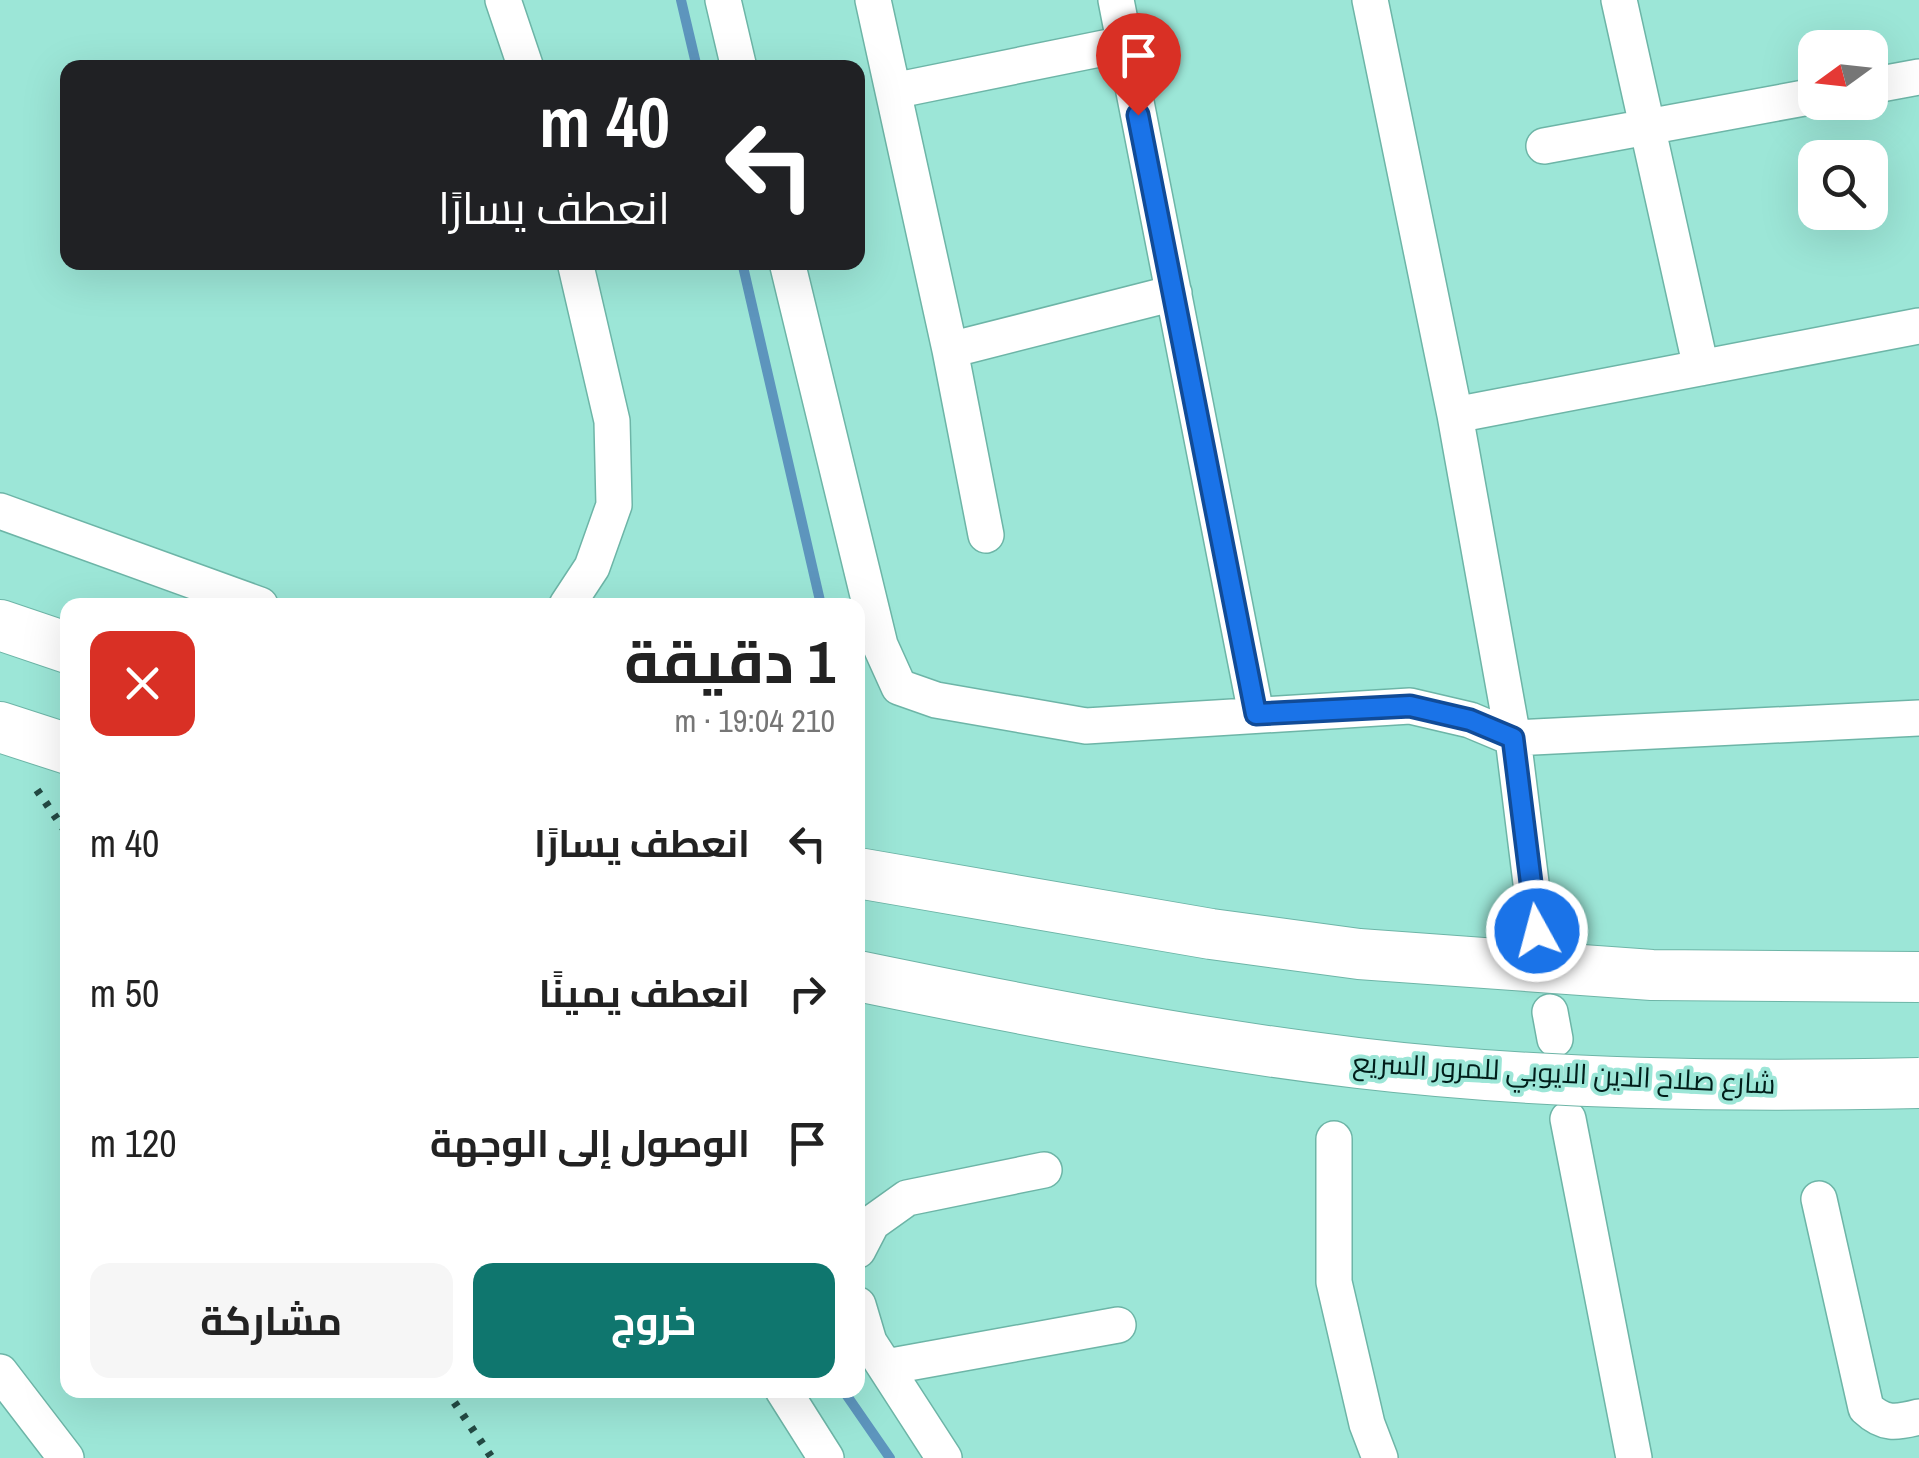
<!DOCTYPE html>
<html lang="ar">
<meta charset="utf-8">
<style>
:root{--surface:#fff;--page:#f6f6f6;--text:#222;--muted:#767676;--accent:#0f766e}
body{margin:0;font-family:"Archivo Narrow",Cairo,sans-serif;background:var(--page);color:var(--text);direction:rtl;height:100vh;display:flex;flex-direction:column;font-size:38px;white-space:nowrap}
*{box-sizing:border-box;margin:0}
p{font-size:32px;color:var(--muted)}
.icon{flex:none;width:55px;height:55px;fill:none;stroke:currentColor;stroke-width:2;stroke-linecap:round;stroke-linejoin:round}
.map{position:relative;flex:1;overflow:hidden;direction:ltr}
.drawer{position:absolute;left:60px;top:598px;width:805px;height:800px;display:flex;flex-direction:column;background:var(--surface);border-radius:20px;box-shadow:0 10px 40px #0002;direction:rtl}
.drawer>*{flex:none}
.top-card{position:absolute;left:60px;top:60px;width:805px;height:210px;border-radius:20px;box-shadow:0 10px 40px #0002;direction:rtl;background:#202124;color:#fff;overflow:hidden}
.needle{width:65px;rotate:255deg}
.fabs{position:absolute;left:1798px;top:30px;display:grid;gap:20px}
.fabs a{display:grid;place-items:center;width:90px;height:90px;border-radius:20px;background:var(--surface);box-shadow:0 10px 40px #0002;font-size:50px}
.pin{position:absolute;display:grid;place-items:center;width:85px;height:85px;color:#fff;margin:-102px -42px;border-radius:50% 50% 50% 0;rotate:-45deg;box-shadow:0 0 10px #0007}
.pin .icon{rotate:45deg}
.me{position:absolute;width:110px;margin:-55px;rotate:353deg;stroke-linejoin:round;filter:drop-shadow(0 0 8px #0008)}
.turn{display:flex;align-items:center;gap:35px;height:210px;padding:0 30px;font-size:45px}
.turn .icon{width:130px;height:130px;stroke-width:2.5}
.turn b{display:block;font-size:70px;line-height:85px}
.round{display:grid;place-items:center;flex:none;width:105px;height:105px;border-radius:20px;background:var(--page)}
.headline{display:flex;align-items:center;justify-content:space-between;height:170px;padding:0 30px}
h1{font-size:60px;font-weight:700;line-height:75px}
.button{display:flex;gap:20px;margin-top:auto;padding:20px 30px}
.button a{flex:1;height:115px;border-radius:20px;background:var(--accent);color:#fff;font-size:40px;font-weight:700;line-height:115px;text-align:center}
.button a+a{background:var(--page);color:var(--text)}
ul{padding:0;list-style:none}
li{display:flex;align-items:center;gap:30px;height:150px;padding:0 30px}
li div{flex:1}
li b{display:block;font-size:38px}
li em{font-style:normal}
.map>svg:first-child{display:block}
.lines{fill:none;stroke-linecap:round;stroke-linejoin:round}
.stream{stroke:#5d95bd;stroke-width:10}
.minor-casing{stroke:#6db5a7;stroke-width:38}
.highway-casing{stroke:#6db5a7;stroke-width:52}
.minor{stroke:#fff;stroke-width:35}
.highway{stroke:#fff;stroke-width:50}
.rail{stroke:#234a44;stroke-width:8;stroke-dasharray:5 10;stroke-linecap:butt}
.highway-bridge-casing{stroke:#6db5a7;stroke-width:52;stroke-linecap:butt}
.highway-bridge{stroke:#fff;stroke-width:50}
.route-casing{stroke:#114b97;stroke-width:25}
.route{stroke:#1a73e8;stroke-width:18}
.labels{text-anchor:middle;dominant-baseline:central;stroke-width:8;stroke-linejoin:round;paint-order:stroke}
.street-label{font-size:28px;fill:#001e1a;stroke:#9ce6d7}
</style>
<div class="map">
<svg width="1919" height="1458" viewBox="0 0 1919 1458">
<rect width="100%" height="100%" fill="#9ce6d7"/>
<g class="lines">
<path class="stream" d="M681 0 697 68
M742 262 821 605
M843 1390 890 1458"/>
<g class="minor-casing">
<path id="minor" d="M503 0 526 68
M723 0 739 68
M873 0 950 350 986 535
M1116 0 1256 714
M1370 0 1455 415 1513 738 1537 931
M1619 0 1701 368
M1870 86 1919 77
M893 91 1124 44
M1544 146 1815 96
M787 262 880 645 899 687 936 700 1086 726 1410 706 1470 720 1513 738 1919 718
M950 350 1174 293
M1455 415 1919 326
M0 511 260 605
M567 605 592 567 614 505 612 421 575 262
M1550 1012 1555 1039
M1568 1119 1634 1458
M1334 1139V1282L1367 1424 1380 1458
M1819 1199 1866 1408C1884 1425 1896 1423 1919 1417
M858 1250 872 1223 907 1198 1044 1170
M858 1305 869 1342 944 1458
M886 1367 1118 1325
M0 1372 66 1458
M783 1390 826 1458"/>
</g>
<g class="highway-casing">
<path id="highway" d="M0 625 68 648
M0 727 68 749"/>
</g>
<use href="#minor" class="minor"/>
<use href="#highway" class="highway"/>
<path class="rail" d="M37 790 68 835
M446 1390 492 1458"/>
<g class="highway-bridge-casing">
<path id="highway-bridge" d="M858 873 1211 934 1359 954 1652 975 1919 977
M858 976C1023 1010 1190 1043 1358 1063 1544 1085 1733 1087 1919 1083"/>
</g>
<use href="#highway-bridge" class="highway-bridge"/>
</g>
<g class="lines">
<g class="route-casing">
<path id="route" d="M1138 115 1256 714 1410 706 1470 720 1513 738 1537 931"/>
</g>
<use href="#route" class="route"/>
</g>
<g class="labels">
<g class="street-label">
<text transform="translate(1564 1073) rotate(3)">شارع صلاح الدين الايوبي للمرور السريع</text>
</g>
</g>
</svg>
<div class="fabs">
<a><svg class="needle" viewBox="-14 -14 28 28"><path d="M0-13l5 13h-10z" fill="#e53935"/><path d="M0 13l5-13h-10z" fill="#767676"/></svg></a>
<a><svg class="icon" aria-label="search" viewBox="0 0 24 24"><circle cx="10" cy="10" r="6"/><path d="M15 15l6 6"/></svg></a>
</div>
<div class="pin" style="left:1138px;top:115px;background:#d93025"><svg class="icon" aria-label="arrive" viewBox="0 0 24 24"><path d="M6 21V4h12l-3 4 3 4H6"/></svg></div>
<svg class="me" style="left:1537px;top:931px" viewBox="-20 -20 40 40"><circle r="17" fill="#1a73e8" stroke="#fff" stroke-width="3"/><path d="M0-11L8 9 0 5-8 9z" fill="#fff"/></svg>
<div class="top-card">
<div class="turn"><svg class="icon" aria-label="left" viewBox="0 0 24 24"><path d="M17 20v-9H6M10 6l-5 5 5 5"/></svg><div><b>40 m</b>انعطف يسارًا</div></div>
</div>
<section class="drawer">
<div class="headline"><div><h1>1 دقيقة</h1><p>210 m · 19:04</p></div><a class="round" style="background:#d93025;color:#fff"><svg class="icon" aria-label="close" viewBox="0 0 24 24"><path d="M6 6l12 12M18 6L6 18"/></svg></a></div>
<ul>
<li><svg class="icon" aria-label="left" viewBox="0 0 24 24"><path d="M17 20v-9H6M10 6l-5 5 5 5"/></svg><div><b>انعطف يسارًا</b></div><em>40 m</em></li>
<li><svg class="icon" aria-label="right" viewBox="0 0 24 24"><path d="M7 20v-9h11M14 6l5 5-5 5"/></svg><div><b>انعطف يمينًا</b></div><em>50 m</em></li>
<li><svg class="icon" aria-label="arrive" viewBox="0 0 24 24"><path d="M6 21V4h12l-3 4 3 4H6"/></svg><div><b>الوصول إلى الوجهة</b></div><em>120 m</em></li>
</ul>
<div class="button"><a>خروج</a><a>مشاركة</a></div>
</section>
</div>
